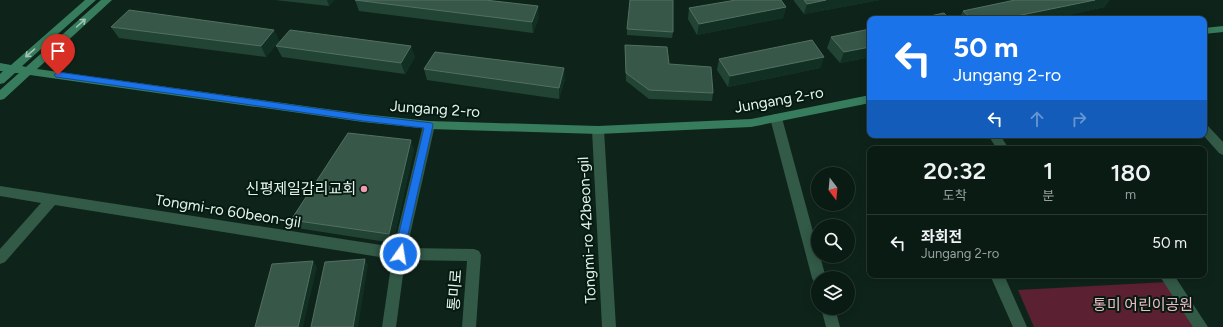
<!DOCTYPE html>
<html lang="ko">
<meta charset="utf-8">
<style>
:root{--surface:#0a1b14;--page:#13241d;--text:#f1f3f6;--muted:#99a1a0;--line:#2a3934}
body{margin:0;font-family:Figtree,"Noto Sans KR",sans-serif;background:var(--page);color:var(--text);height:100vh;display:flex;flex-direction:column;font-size:15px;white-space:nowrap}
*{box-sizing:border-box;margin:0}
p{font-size:13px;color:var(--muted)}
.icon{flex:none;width:22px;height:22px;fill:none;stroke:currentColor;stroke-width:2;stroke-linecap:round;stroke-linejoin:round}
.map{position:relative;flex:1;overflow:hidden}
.panel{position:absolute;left:867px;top:146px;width:340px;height:132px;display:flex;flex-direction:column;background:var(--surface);border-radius:8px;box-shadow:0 2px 10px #0003,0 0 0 1px var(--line)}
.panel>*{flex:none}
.hud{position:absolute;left:867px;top:16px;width:340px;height:122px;border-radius:8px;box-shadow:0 2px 10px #0003,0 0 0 1px var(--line);background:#1a73e8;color:#fff;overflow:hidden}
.needle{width:26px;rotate:164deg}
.controls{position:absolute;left:811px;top:167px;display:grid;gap:8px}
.controls a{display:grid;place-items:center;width:44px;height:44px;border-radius:50%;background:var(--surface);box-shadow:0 2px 10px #0003,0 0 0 1px var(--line);font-size:20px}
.pin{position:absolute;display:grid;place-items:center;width:34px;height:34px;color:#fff;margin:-41px -17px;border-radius:50% 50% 50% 0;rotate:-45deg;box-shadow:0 0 4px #0007}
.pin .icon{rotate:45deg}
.me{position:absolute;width:44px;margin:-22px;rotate:13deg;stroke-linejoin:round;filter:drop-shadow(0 0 3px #0008)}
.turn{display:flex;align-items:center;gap:14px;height:84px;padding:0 20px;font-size:18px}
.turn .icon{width:52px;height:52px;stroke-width:2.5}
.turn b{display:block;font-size:28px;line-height:34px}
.lanes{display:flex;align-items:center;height:38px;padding:0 20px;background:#0003;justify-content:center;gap:20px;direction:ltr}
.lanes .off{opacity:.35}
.eta{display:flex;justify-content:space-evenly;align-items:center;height:68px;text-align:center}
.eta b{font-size:24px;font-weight:600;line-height:28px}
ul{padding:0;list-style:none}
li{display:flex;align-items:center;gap:12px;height:56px;padding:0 20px;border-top:1px solid var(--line)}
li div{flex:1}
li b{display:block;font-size:15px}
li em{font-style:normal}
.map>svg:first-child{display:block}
.green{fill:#5c2033}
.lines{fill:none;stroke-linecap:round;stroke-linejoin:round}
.street{fill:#325a47;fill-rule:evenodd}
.secondary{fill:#377c5d;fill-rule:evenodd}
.wall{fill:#224435}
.shaded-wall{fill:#112f22}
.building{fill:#375749;stroke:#537062}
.oneway{stroke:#a1c4b3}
.route{fill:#1a73e8;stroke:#114b97}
.poi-dot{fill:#f29aaf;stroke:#051b11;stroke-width:1.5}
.labels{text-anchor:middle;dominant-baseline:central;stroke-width:4;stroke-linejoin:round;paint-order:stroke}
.street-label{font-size:15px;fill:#e7f4ed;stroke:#051b11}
.poi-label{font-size:15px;fill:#e7f4ed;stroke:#051b11;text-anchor:end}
.park-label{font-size:15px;fill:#f0bbc6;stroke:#051b11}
</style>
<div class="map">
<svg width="1223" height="327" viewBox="0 0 1223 327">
<rect width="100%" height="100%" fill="#0e241a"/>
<path class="green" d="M1166 282 1195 327H1034L1018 290Z"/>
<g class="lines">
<path class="street" d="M776 114 780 115 782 118 818 250V256H820L826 278H818V284L814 282 812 278 770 118 772 115Z
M429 121 433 122 435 125 407 248 474 249 479 251 481 255 476 327H462L467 261 405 260 396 327H382L392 259 55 205 5 262 0 264V249L41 203 0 196V186L394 247 423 125 425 122Z
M1204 125 1208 126 1223 142V155L1219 153 1203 135H1204Z
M598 126 602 127 604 130 616 327H602L592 130 594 127Z
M988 135H1000L1009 149H997Z
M990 275H1004L1027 327H1013Z
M1159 275H1174L1208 327H1193Z
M821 308H835L840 327H826Z"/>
<path class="secondary" d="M85 0H96L22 66 26 67 101 0H112L37 69 363 114 429 121 598 126 751 119 870 95V103L751 127 598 134 429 129 363 122 30 75 4 99 0 100V90L19 73H15L4 83 0 84V74L3 71H0V63L11 65Z
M1223 26V32L1204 34V28Z"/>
</g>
<path class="wall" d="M275 0H334L329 6Z
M355 0 539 17 533 33 359 11Z
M794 0H880L804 14 794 1Z
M786 7 783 18 697 35 688 19 689 8Z
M1105 7 1049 19H959L963 11Z
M111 27 274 30 279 41 266 57 119 38Z
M627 29 673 32 672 38 627 35Z
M870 29V57L840 63 827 48 831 37Z
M625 45 669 64 713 93 712 101 649 99 626 81Z
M276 46 415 57 405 74 282 57Z
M824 57 820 68 728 87 717 70 719 59Z
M424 69 565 79 559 99 427 80Z
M414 149 393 243 297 228 291 220Z"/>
<path class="shaded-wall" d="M327 0H334L329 6Z
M826 0H880L804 14 807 4Z
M1095 0H1110L1105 7 1049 19H1002Z
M538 6 539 17 533 33 532 22Z
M786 7 783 18 697 35 699 24Z
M274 30 279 41 266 57 261 46Z
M411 46 415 57 405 74 401 63Z
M870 47V57L840 63 844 52Z
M824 57 820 68 728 87 730 76Z
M564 68 565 79 559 99V88Z
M411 140 414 149 393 243 389 234Z
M365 259 368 265 358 327H353Z
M313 261 317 267 303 327H298Z"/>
<path class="building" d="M355 0H485L538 6 532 22Z
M630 0H673V32L627 29Z
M736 0H781L786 7 699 24 689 8Z
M804 0H826L807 4Z
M1015 0H1095L1002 19H972L963 11Z
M129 10 274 30 261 46 111 27Z
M944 13 950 19H916Z
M870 29V47L844 52 831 37Z
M290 30 411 46 401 63 276 46Z
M812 40 824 57 730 76 719 59Z
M625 45 667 47 669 64 711 67 713 93 649 90 626 73Z
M435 52 564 68 559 88 424 69Z
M348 133 411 140 389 234 291 220Z
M365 259 353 327H311L325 262Z
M313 261 298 327H255L272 264Z"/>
<defs><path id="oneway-shaft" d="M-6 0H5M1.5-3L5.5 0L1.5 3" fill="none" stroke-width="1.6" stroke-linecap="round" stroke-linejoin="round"/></defs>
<g class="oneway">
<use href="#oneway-shaft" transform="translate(81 23) rotate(-42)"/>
<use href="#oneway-shaft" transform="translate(30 53) rotate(139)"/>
</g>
<path class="route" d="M58 72 363 115 432 123 433 125 403 257 400 259 396 257 394 254 424 128 363 121 56 77 54 75Z"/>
<circle class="poi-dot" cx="364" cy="189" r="4"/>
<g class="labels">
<g class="street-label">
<text transform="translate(779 100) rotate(-10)">Jungang 2-ro</text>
<text transform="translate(435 109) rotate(4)">Jungang 2-ro</text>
<text transform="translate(228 211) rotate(9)">Tongmi-ro 60beon-gil</text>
<text transform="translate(587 230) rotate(-93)">Tongmi-ro 42beon-gil</text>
<text transform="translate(455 290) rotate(-86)">통미로</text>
</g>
<g class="poi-label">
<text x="356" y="189">신평제일감리교회</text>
</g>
<g class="park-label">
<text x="1143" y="305">통미 어린이공원</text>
</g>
</g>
</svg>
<div class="controls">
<a><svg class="needle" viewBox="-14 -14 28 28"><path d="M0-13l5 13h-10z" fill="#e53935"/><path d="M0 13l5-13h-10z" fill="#99a1a0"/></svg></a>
<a><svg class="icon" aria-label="search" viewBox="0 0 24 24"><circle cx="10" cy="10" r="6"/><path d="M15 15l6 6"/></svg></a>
<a><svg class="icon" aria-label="layers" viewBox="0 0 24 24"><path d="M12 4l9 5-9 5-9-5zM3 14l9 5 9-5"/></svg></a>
</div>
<div class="pin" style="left:58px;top:75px;background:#d93025"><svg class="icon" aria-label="arrive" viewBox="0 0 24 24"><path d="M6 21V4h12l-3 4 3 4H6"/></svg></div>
<svg class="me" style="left:400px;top:254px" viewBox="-20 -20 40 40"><circle r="17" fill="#1a73e8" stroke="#fff" stroke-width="3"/><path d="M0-11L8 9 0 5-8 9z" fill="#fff"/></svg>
<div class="hud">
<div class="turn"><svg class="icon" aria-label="left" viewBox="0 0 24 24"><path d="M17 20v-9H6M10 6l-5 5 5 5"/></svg><div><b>50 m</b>Jungang 2-ro</div></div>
<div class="lanes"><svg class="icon" aria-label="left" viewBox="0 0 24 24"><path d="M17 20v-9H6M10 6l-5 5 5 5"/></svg><svg class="icon off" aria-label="ahead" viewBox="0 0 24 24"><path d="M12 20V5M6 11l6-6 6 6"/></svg><svg class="icon off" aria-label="right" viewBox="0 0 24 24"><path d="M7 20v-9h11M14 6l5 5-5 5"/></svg></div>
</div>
<section class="panel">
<div class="eta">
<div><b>20:32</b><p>도착</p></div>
<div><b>1</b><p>분</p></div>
<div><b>180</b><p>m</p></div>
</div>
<ul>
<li><svg class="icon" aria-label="left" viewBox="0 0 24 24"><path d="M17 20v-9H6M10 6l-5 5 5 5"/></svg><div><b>좌회전</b><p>Jungang 2-ro</p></div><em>50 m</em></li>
</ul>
</section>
</div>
